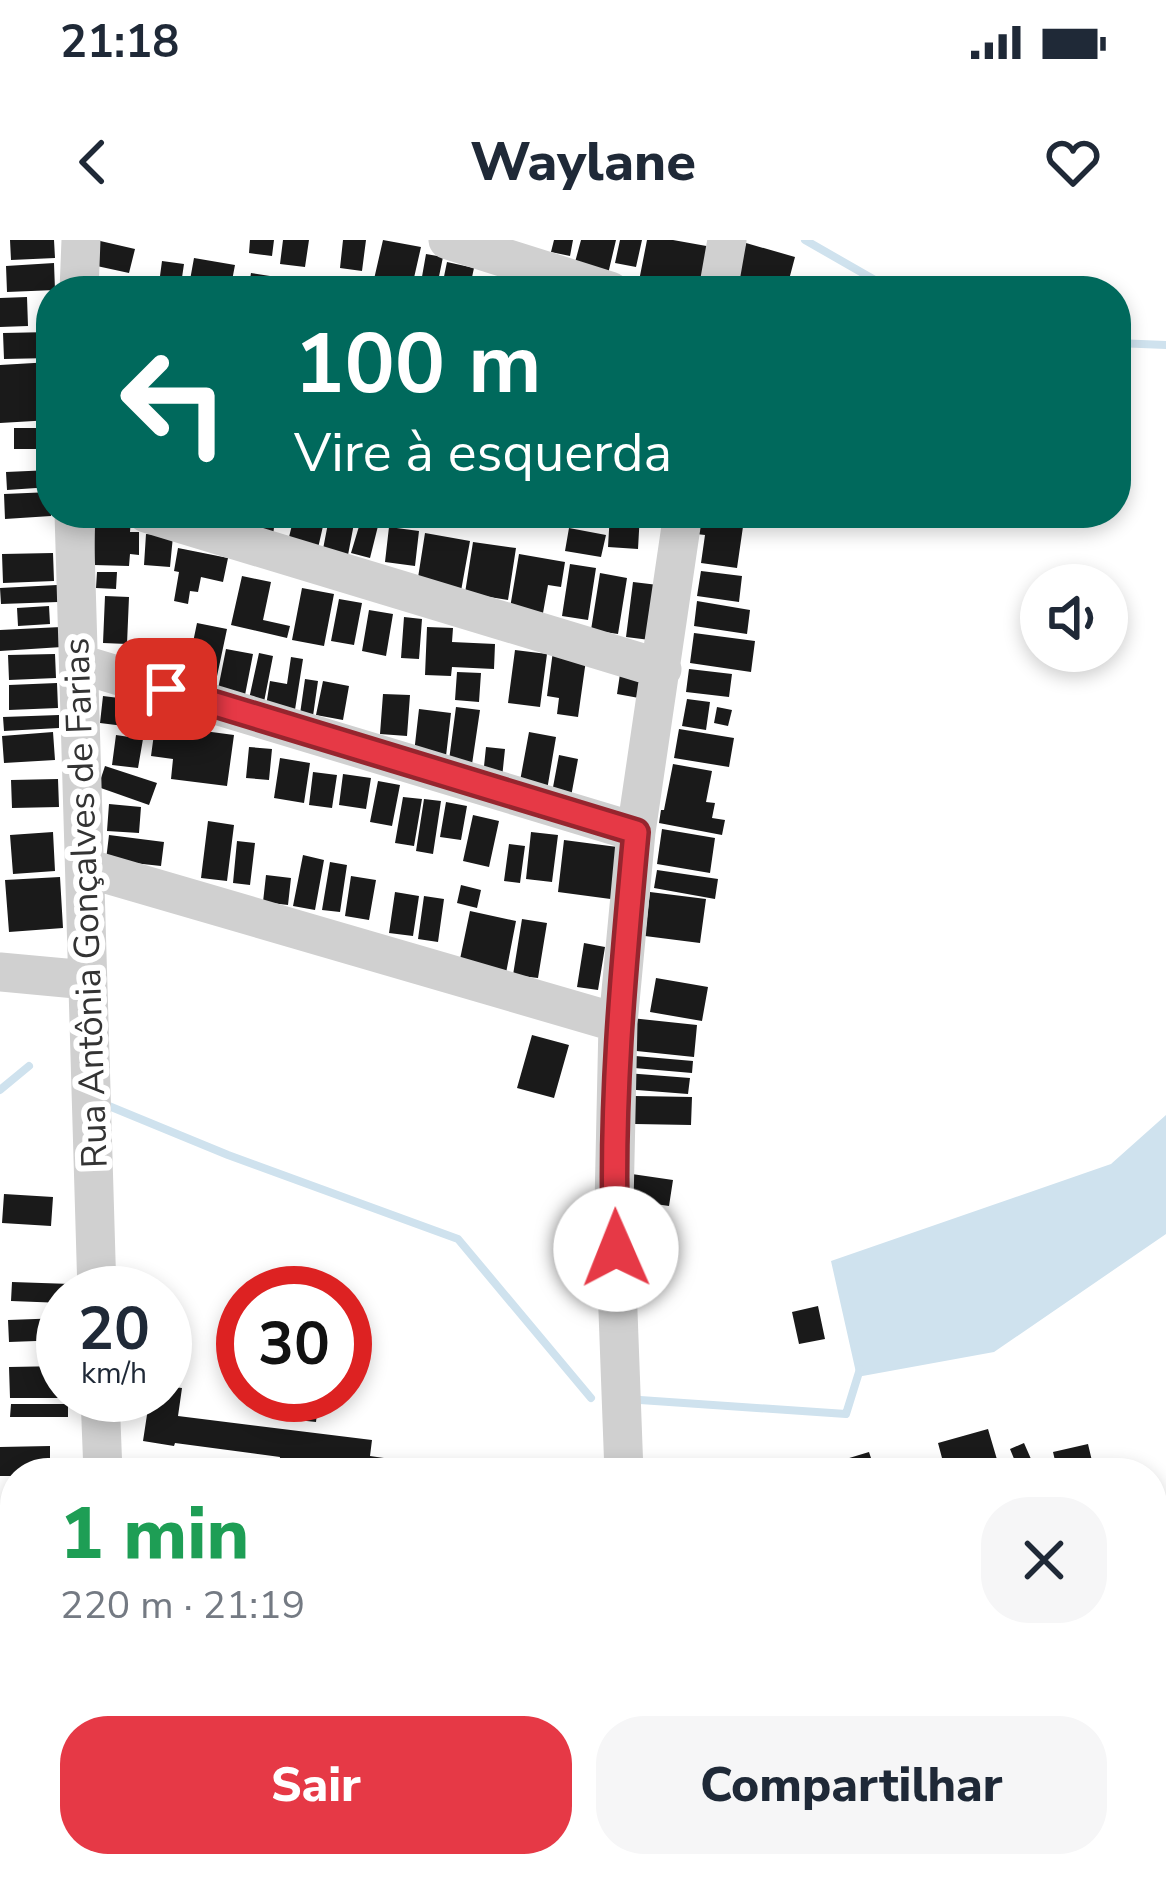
<!DOCTYPE html>
<html lang="pt">
<meta charset="utf-8">
<style>
:root{--surface:#fff;--page:#f6f6f7;--text:#1f2937;--muted:#747a83;--accent:#e63946}
body{margin:0;font-family:"Nunito Sans",sans-serif;background:var(--page);color:var(--text);height:100vh;display:flex;flex-direction:column;font-size:45px;white-space:nowrap}
*{box-sizing:border-box;margin:0}
p{font-size:39px;color:var(--muted)}
.icon{flex:none;width:66px;height:66px;fill:none;stroke:currentColor;stroke-width:2;stroke-linecap:round;stroke-linejoin:round}
.map{position:relative;flex:1;overflow:hidden}
.side{position:absolute;left:0px;top:1218px;width:1167px;height:420px;display:flex;flex-direction:column;background:var(--surface);border-radius:48px 48px 0 0;box-shadow:0 6px 18px #0003}
.side>*{flex:none}
.top-card{position:absolute;left:36px;top:36px;width:1095px;height:252px;border-radius:48px;box-shadow:0 6px 18px #0003;background:#00695c;color:#fff;overflow:hidden}
.buttons{position:absolute;left:1020px;top:324px;display:grid;gap:24px}
.buttons a{display:grid;place-items:center;width:108px;height:108px;border-radius:50%;background:var(--surface);box-shadow:0 6px 18px #0003;font-size:60px}
.speed{position:absolute;left:36px;top:1026px;display:flex;gap:24px;font-size:60px;font-weight:700;text-align:center}
.speed>*{display:grid;place-content:center;width:156px;height:156px;border-radius:50%;background:var(--surface);box-shadow:0 6px 18px #0003;line-height:1}
.speed small{font-size:30px;font-weight:400}
.speed .limit{border:18px solid #d22;background:#fff;color:#111}
.pin{position:absolute;display:grid;place-items:center;width:102px;height:102px;color:#fff;margin:-51px;border-radius:24px;box-shadow:0 6px 18px #0006}
.me{position:absolute;width:132px;margin:-66px;rotate:359deg;stroke-linejoin:round;filter:drop-shadow(0 0 9px #0008)}
.turn{display:flex;align-items:center;gap:42px;height:252px;padding:0 60px;font-size:54px}
.turn .icon{width:156px;height:156px;stroke-width:2.5}
.turn b{display:block;font-size:84px;line-height:102px}
.round{display:grid;place-items:center;flex:none;width:126px;height:126px;border-radius:48px;background:var(--page)}
.overview{display:flex;align-items:center;justify-content:space-between;height:204px;padding:0 60px}
h1{font-size:72px;font-weight:800;line-height:90px;color:#1e9e55}
.primary-button{display:flex;gap:24px;margin-top:auto;padding:24px 60px}
.primary-button a{flex:1;height:138px;border-radius:48px;background:var(--accent);color:#fff;font-size:48px;font-weight:800;line-height:138px;text-align:center}
.primary-button a+a{background:var(--page);color:var(--text)}
.status{display:flex;justify-content:space-between;align-items:center;height:84px;padding:0 60px;background:var(--surface);direction:ltr}
.status svg{height:33px;fill:currentColor}
header{display:flex;justify-content:space-between;align-items:center;height:156px;padding:0 60px;background:var(--surface);font-size:54px;font-weight:800}
.map>svg:first-child{display:block}
.water{fill:#cfe2ee}
.lines{fill:none;stroke-linecap:round;stroke-linejoin:round}
.stream{stroke:#cfe2ee;stroke-width:8}
.building{fill:#1a1a1a}
.minor{stroke:#d0d0d0;stroke-width:39}
.major{stroke:#ababab;stroke-width:48}
.route-casing{stroke:#96252e;stroke-width:30}
.route{stroke:#e63946;stroke-width:21}
.labels{text-anchor:middle;dominant-baseline:central;stroke-width:12;stroke-linejoin:round;paint-order:stroke}
.street-label{font-size:36px;fill:#333;stroke:#fff}
</style>
<div class="status"><b>21:18</b><svg viewBox="0 0 49 12"><path d="M0 12V9h3v3zM5 12V6h3v6zM10 12V3h3v9zM15 12V0h3v12zM26 1h20v11H26zM47 4h2v5h-2z"/></svg></div>
<header><svg class="icon" aria-label="back" viewBox="0 0 24 24"><path d="M15 5l-7 7 7 7"/></svg>Waylane<svg class="icon" aria-label="heart" viewBox="0 0 24 24"><path d="M12 20l-8-8c-3-5 5-10 8-4 3-6 11-1 8 4z"/></svg></header>
<div class="map">
<svg width="1166" height="1638" viewBox="0 0 1166 1638">
<rect width="100%" height="100%" fill="#fff"/>
<path class="water" d="M1166 875V994L994 1112 857 1137 831 1021 1111 924Z"/>
<g class="lines">
<path class="stream" d="M805 0 894 51
M1116 103 1166 105
M0 850 29 826
M104 864 228 915 458 999 591 1158
M640 1160 846 1174 860 1129"/>
</g>
<path class="building" d="M10 0H54L55 18 11 20Z
M96 0 135 9 129 33 83 23Z
M250 0H274L272 16 249 13Z
M283 0H309L305 27 280 24Z
M343 0H366L362 31 340 28Z
M383 0 421 7 411 51 372 48Z
M554 0H573L570 16 551 12Z
M581 0H616L608 34 574 26Z
M620 0H642L636 27 615 23Z
M647 0H673L712 7 703 51H663L638 46Z
M746 3 795 17 786 51H733Z
M426 14 443 17 436 51 420 48Z
M194 18 235 25 230 51H188Z
M162 21 184 24 180 51H158Z
M447 22 474 28 469 51H441Z
M54 23 55 50 7 52 6 26Z
M251 33 270 36 268 51H248Z
M477 40 503 45 502 51H474Z
M27 57 28 86 0 87V58Z
M51 92V118L4 119 3 93Z
M51 122V180L0 183V125Z
M14 188H51V209H14Z
M51 230V247L7 250 6 232Z
M51 252V276L5 279 4 254Z
M255 273H276L273 295 253 292Z
M295 273H326L318 308 288 301Z
M330 273H356L348 315 323 309Z
M363 273 380 278 370 318 351 313Z
M542 273H563L561 287 540 284Z
M574 273H601L599 288 572 285Z
M610 273H640L638 309 608 307Z
M708 273H745L737 328 701 323 705 295 696 294 699 275 708 277Z
M95 277 131 278 130 292H139V315L130 314 129 326 94 325Z
M389 287 419 291 415 326 385 322Z
M569 288 606 295 601 317 565 311Z
M425 293 470 301 461 351 417 344Z
M146 294 173 296 170 327 144 325Z
M473 302 516 308 508 360 465 353Z
M178 308 228 318 223 342 201 337 198 352 190 351 188 364 174 361 179 332 174 331Z
M53 313 54 341 3 343 2 314Z
M519 314 565 322 561 347 548 345 543 373 510 368Z
M570 324 596 328 588 380 562 376Z
M701 331 742 336 739 362 697 356Z
M97 332H117L116 349 96 348Z
M600 333 627 338 618 394 591 390Z
M242 336 271 342 263 380 290 386 287 398 231 385Z
M633 342 658 345 650 400 626 397Z
M57 345 58 362 1 364 0 348Z
M302 348 334 354 324 406 292 400Z
M105 356 129 357 127 404 103 403Z
M339 359 362 363 354 405 331 401Z
M697 361 750 370 747 394 694 386Z
M49 366 50 384 18 386 17 368Z
M369 370 393 374 386 416 362 411Z
M404 377 422 379 419 419 401 418Z
M197 383 227 389 216 441 186 436Z
M61 387 62 407 0 411V390Z
M427 387 453 388 452 402 495 404 494 429 452 427 451 436 425 435Z
M694 393 755 401 751 432 690 423Z
M226 409 253 414 245 455 218 449Z
M515 410 547 414 540 467 508 463Z
M553 411 586 420 578 477 557 474 559 458 547 456Z
M259 413 273 416 264 462 249 459Z
M55 414 56 438 9 440 8 415Z
M291 417 303 419 294 476 265 472 270 441 287 444Z
M689 429 732 434 729 457 686 452Z
M457 432 481 433 479 462 455 460Z
M620 434 642 438 639 458 617 454Z
M305 439 318 441 312 483 299 481Z
M323 441 349 446 343 480 316 475Z
M57 443 58 468 9 470V445Z
M383 454 410 455 407 496 380 494Z
M103 456 127 459 124 486 100 483Z
M687 459 710 462 706 490 682 486Z
M456 467 480 470 471 531 448 528Z
M717 467 732 470 728 486 714 483Z
M419 469 451 473 446 516 414 513Z
M59 475V488L4 491 3 477Z
M156 479 205 486 204 491 234 495 227 546 171 539 173 519 151 516Z
M679 489 734 498 729 527 674 518Z
M53 492 55 520 4 523 2 496Z
M529 492 556 497 546 556 518 552Z
M116 495 143 499 138 528 112 525Z
M249 507 272 509 269 540 246 538Z
M486 507 505 509 502 538 483 536Z
M559 515 578 519 570 562 551 558Z
M280 518 310 523 304 563 274 558Z
M673 524 712 531 706 562 715 563 712 578 725 580 722 595 659 583 661 570H664Z
M105 526 157 543 149 565 98 547Z
M313 532 337 535 332 568 309 565Z
M343 534 371 538 366 569 339 565Z
M58 539 59 567 12 568 11 540Z
M378 541 400 545 392 586 370 582Z
M403 557 422 559 414 606 395 603Z
M424 559 441 561 433 614 416 611Z
M446 562 467 566 461 600 440 597Z
M109 564 141 567 139 593 107 591Z
M473 575 499 581 489 627 463 621Z
M208 581 234 585 227 641 201 638Z
M662 589 715 598 710 633 657 624Z
M53 592 55 631 13 634 10 595Z
M531 592 558 595 552 642 526 639Z
M109 595 164 602 161 626 106 620Z
M564 600 625 608 618 660 558 652Z
M237 601 255 603 250 645 233 643Z
M509 604 525 606 520 643 504 641Z
M303 615 324 620 315 670 293 666Z
M330 622 347 625 340 672 322 670Z
M657 630 718 639 715 659 654 648Z
M266 635 291 638 288 665 263 662Z
M351 636 376 640 369 680 345 676Z
M60 637 63 688 9 692 5 640Z
M461 645 481 650 477 668 457 663Z
M395 652 419 656 413 696 389 693Z
M650 652 706 659 700 703 645 696Z
M424 656 444 659 438 702 418 699Z
M470 671 516 681 506 733 459 724Z
M522 679 547 683 538 738 513 735Z
M584 703 605 707 598 750 577 747Z
M656 738 708 747 702 781 650 772Z
M631 778 697 785 694 817 627 810Z
M532 795 569 805 554 858 517 848Z
M624 815 693 821 692 833 623 827Z
M626 833 690 838 688 854 624 849Z
M635 856 692 857 691 885 635 884Z
M625 933 673 940 669 966 621 959Z
M4 954 53 957 51 986 2 983Z
M631 990 650 991 648 1016 629 1015Z
M12 1042 71 1044 70 1053H63V1063L11 1061Z
M818 1066 825 1099 799 1104 792 1072Z
M63 1078V1100L9 1102 8 1080Z
M63 1126V1158H10L9 1127Z
M165 1146 182 1148 178 1176 372 1200 370 1216 384 1218 383 1231 368 1229V1233H296L278 1231 280 1217 175 1203 174 1206 143 1201 150 1155H165Z
M290 1155H319L316 1182 288 1179Z
M11 1164H68V1177H10Z
M988 1189 1001 1233H946L938 1203Z
M1024 1203 1031 1219 1017 1226 1010 1209Z
M1088 1204 1092 1221 1057 1229 1053 1212Z
M50 1206V1233H15V1236H0V1207Z
M869 1212 876 1233H786L785 1228 810 1221 813 1229Z"/>
<g class="lines">
<path class="minor" d="M448 0 610 51
M79 51 81 0
M718 51 727 0
M74 273 97 1053
M146 273 662 429
M80 424 636 592
M86 628 618 783
M0 732 87 740
M100 1155 103 1233
M624 1233 614 964 618 783 636 592 683 273
M613 1638V1623
M1055 1638 1057 1623"/>
<path class="major" d="M1152 1313 1166 1311
M0 1340 15 1331"/>
</g>
<g class="lines">
<g class="route-casing">
<path id="route" d="M166 449 636 592C623 731 610 869 616 1009"/>
</g>
<use href="#route" class="route"/>
</g>
<g class="labels">
<g class="street-label">
<text transform="translate(86 663) rotate(-92)">Rua Antônia Gonçalves de Farias</text>
</g>
</g>
</svg>
<div class="buttons">
<a><svg class="icon" aria-label="sound" viewBox="0 0 24 24"><path d="M4 9h4l5-4v14l-5-4H4zM17 9q2 3 0 6"/></svg></a>
</div>
<div class="speed"><div>20<small>km/h</small></div><div class="limit">30</div></div>
<div class="pin" style="left:166px;top:449px;background:#d93025"><svg class="icon" aria-label="arrive" viewBox="0 0 24 24"><path d="M6 21V4h12l-3 4 3 4H6"/></svg></div>
<svg class="me" style="left:616px;top:1009px" viewBox="-20 -20 40 40"><circle r="19" fill="#fff"/><path d="M0-13L10 11 0 6-10 11z" fill="#e63946"/></svg>
<div class="top-card">
<div class="turn"><svg class="icon" aria-label="left" viewBox="0 0 24 24"><path d="M17 20v-9H6M10 6l-5 5 5 5"/></svg><div><b>100 m</b>Vire à esquerda</div></div>
</div>
<section class="side">
<div class="overview"><div><h1>1 min</h1><p>220 m · 21:19</p></div><a class="round"><svg class="icon" aria-label="close" viewBox="0 0 24 24"><path d="M6 6l12 12M18 6L6 18"/></svg></a></div>
<div class="primary-button"><a>Sair</a><a>Compartilhar</a></div>
</section>
</div>
